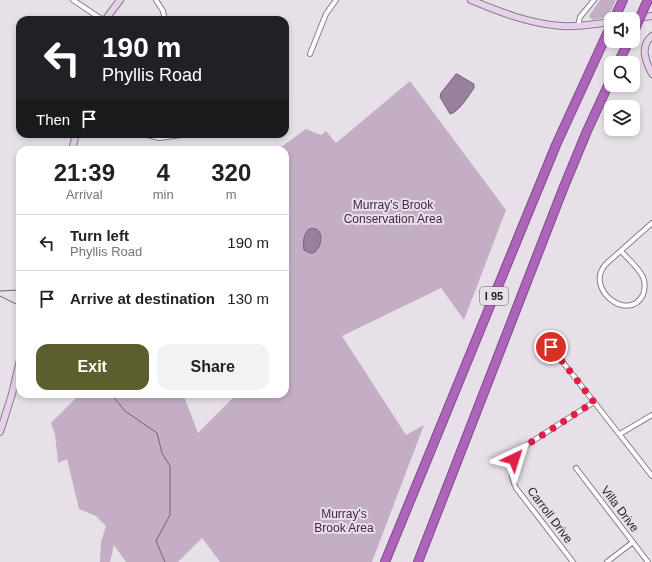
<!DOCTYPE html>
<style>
:root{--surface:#fff;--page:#f2f2f2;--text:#222;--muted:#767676;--line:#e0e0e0;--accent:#5c5f2d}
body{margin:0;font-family:Helvetica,sans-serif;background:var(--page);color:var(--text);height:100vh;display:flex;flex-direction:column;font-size:15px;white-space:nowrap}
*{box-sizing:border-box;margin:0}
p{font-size:13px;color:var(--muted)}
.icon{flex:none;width:22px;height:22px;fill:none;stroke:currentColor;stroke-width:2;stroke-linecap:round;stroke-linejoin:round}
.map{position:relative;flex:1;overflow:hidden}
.side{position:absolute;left:16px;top:146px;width:273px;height:252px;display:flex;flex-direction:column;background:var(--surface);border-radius:12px;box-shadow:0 2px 6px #0003}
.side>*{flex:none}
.hud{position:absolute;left:16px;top:16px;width:273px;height:122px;border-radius:12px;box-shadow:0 2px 6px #0003;background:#202124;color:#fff;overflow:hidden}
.buttons{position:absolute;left:604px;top:12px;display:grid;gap:8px}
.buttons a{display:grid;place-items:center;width:36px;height:36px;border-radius:8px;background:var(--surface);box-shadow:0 2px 6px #0003;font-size:20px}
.pin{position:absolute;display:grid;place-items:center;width:34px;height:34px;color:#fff;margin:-17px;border:2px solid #fff;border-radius:50%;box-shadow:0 1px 4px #0007}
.me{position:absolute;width:44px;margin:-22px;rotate:41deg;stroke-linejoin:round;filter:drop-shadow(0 0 3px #0008)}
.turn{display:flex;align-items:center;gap:14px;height:84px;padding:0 20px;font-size:18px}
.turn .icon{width:52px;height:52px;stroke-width:2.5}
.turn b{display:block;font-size:28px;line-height:34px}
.then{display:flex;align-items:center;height:38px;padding:0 20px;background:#0003;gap:8px;font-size:15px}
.eta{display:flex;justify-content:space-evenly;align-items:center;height:68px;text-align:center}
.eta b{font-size:24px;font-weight:800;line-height:28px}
.cta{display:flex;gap:8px;margin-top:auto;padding:8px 20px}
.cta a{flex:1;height:46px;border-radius:12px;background:var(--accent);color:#fff;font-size:16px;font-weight:800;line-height:46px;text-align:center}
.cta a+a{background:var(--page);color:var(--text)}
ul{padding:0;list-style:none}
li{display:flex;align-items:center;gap:12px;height:56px;padding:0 20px;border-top:1px solid var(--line)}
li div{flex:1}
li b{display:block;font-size:15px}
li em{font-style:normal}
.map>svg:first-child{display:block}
.green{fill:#c3aec6}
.water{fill:#98819c;stroke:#746377}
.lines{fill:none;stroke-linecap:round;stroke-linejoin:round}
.stream{stroke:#746377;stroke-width:1}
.street-casing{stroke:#867f87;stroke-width:6}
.secondary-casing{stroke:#867f87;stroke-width:8}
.highway-casing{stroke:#7d4b85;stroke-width:10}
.street{stroke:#fff;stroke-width:4}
.secondary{stroke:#e7d0eb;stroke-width:6}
.highway{stroke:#af64bb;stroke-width:8}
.highway-bridge-casing{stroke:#7d4b85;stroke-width:10;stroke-linecap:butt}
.highway-bridge{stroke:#af64bb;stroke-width:8}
.route{stroke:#e11d48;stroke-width:7;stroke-dasharray:0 12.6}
.labels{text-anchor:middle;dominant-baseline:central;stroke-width:4;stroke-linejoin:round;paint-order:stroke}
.shield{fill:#e7e0e8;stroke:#5b585c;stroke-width:1}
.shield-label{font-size:11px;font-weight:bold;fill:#1f1d20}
.park-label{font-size:12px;fill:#442249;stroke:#e7e0e8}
.street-label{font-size:12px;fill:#1f1d20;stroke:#e7e0e8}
</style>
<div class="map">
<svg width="652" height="562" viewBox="0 0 652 562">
<rect width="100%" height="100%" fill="#e7e0e8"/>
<path class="green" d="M600 0H616L608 17 592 20 589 16Z
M410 81 506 210 464 320 441 288 342 336 406 435 424 425 372 562H220L202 538 178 562H126L114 545 110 562H100L101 542 106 526 96 516 79 509 67 459 58 463 55 434 51 423 80 394H183L198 433 237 394H285V150H277L306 129 321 135 326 131 336 143Z"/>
<path class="water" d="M456 74H457L474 84V88C469 95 458 113 450 114L440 97 441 93Z
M309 229C311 229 313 228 315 229 326 231 320 255 310 253 308 252 306 251 304 250 303 242 303 235 309 229Z"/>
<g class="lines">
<path class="stream" d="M0 291 20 290
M0 296 20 306
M111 394 125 411 157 433 162 453 170 466V515L156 541 165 562"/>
<g class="street-casing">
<path id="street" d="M73 0 103 20
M156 0 163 11 165 20
M578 26 580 17 594 0
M310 54 326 14 336 0
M144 134 159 138 189 134
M621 251C628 259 638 267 643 277 645 282 645 289 643 295 628 324 582 287 607 263L652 223
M551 347 652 476
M620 434 652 415
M576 468 648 562
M573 562 516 488C508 472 512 457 525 446L594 402
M607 562 633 542"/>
</g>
<g class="secondary-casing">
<path id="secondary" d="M471 0C500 12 530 24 562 26 579 27 595 24 611 22
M630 19 652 16
M105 20 120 0
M652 36C639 47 646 62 652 74
M72 150 76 134
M0 432 12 394 20 360"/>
</g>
<g class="highway-casing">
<path id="highway" d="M645 6 648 0
M614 19 623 0
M618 63 629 41
M385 562 556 145 611 25
M418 562 563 189 587 131 611 79"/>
</g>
<use href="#street" class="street"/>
<use href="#secondary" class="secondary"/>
<use href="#highway" class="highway"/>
<g class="highway-bridge-casing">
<path id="highway-bridge" d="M635 29 645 6"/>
</g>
<use href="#highway-bridge" class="highway-bridge"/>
</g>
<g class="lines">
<path class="route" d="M514 459 519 451 525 446 594 402 551 347"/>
</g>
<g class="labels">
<rect class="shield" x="480" y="287" width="28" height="18" rx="3"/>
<g class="shield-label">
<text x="494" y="296">I 95</text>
</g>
<g class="park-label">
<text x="393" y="205">Murray's Brook<tspan x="393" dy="14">Conservation Area</tspan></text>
<text x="344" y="514">Murray's<tspan x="344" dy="14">Brook Area</tspan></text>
</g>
<g class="street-label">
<text transform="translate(620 509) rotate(53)">Villa Drive</text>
<text transform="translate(550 515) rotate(53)">Carroll Drive</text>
</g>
</g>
</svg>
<div class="buttons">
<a><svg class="icon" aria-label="sound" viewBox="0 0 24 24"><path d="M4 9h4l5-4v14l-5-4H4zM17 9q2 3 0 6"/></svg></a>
<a><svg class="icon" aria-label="search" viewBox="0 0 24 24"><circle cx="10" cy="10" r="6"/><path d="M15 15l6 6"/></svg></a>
<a><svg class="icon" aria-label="layers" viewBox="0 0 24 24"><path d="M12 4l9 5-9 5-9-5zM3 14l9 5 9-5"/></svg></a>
</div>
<div class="pin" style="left:551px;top:347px;background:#d93025"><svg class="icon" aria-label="arrive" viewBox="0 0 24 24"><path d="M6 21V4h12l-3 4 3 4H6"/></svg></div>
<svg class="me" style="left:514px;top:459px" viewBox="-20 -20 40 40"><path d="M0-17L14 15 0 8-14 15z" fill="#e11d48" stroke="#fff" stroke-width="4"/></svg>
<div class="hud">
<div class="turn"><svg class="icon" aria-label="left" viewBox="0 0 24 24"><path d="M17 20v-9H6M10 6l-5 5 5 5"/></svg><div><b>190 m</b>Phyllis Road</div></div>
<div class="then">Then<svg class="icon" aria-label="arrive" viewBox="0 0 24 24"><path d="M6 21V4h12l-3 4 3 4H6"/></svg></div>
</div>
<section class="side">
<div class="eta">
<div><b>21:39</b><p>Arrival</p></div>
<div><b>4</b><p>min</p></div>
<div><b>320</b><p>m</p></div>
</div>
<ul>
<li><svg class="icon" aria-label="left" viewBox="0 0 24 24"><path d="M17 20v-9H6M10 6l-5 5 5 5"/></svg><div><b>Turn left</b><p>Phyllis Road</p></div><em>190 m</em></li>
<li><svg class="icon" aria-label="arrive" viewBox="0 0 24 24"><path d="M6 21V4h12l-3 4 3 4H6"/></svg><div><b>Arrive at destination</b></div><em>130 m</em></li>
</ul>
<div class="cta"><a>Exit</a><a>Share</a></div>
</section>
</div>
